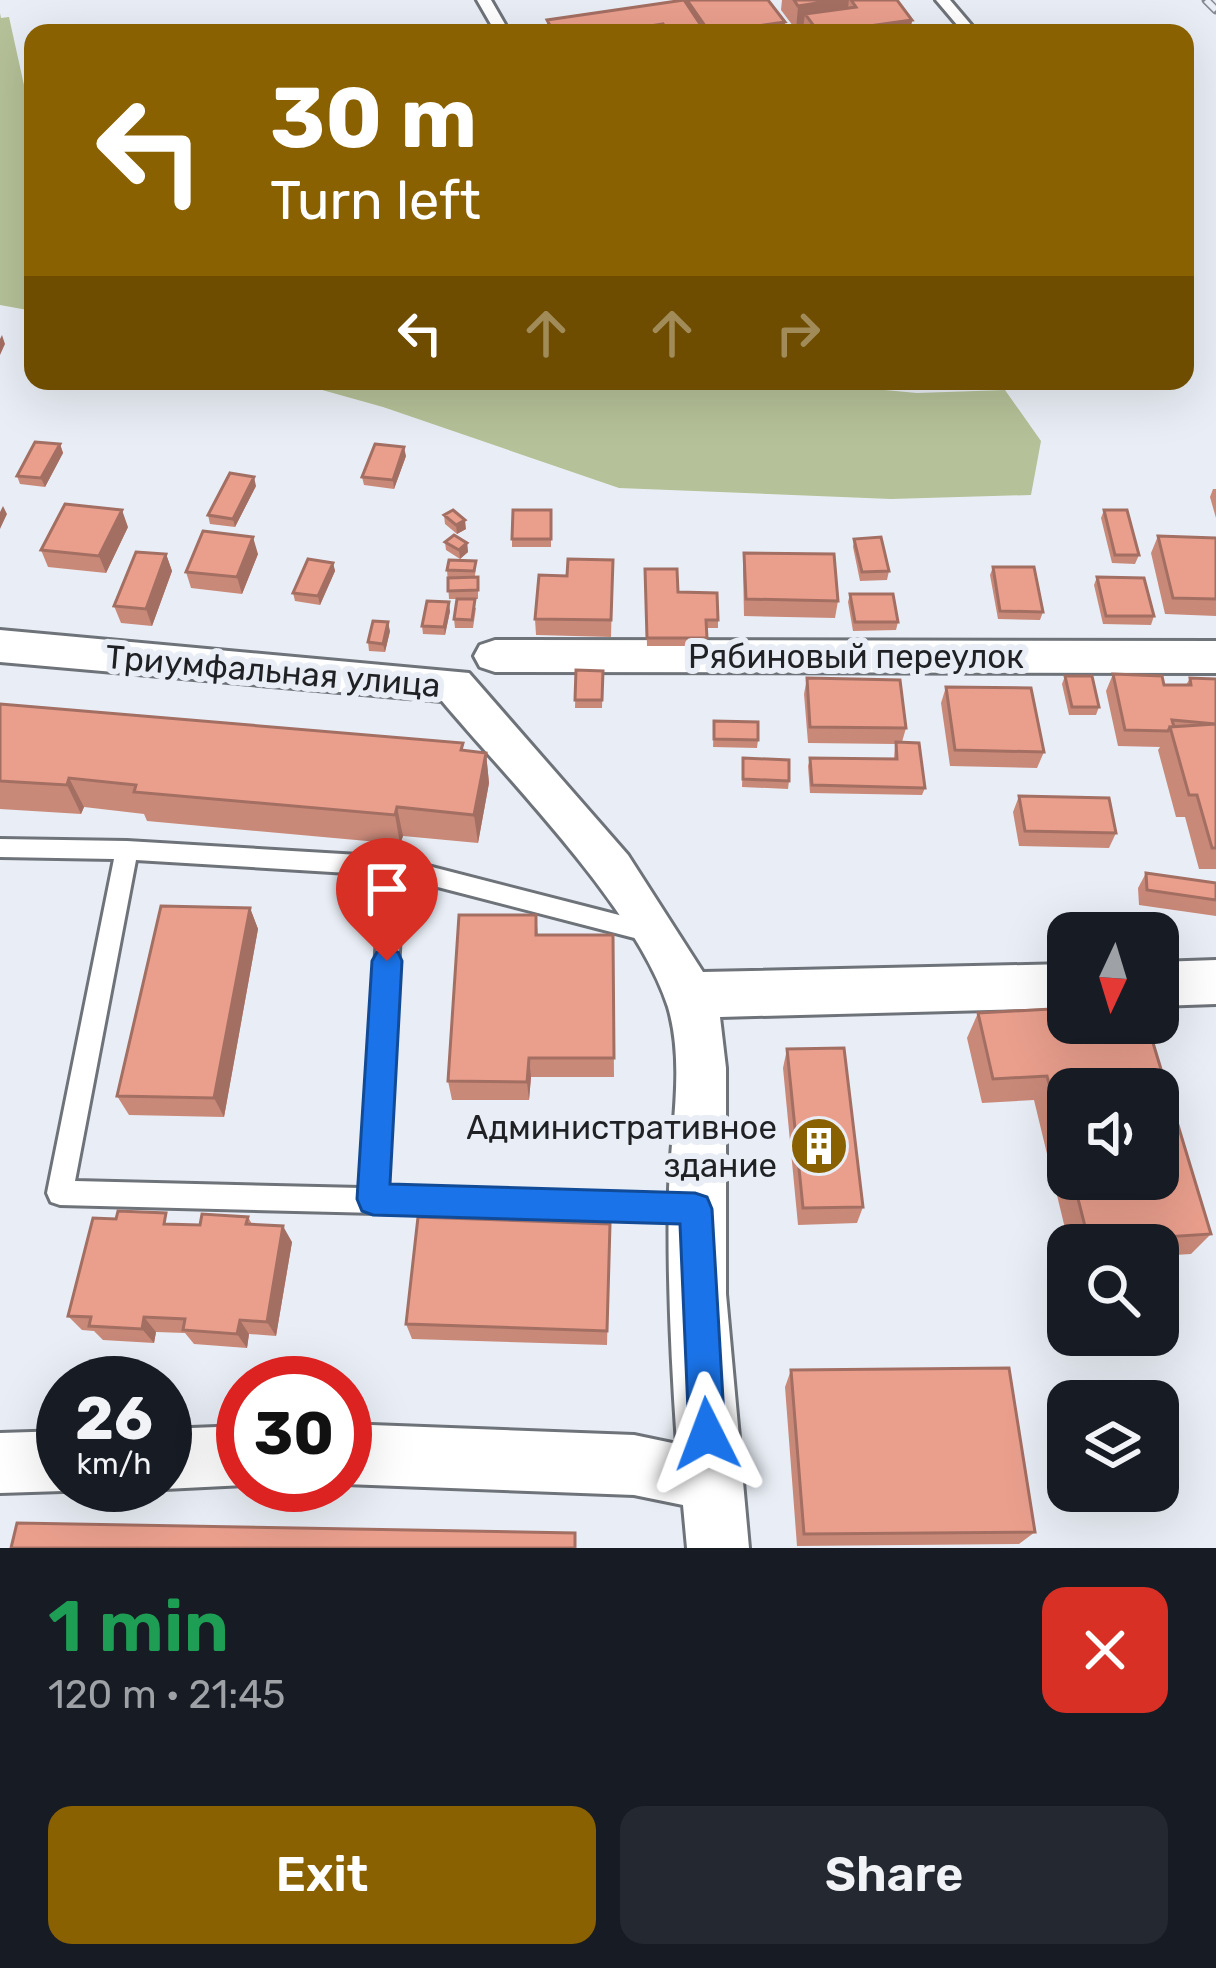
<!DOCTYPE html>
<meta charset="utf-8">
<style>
:root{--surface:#171b24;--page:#242831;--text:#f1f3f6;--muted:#9ea1a6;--accent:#8a6101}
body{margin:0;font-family:Rubik,sans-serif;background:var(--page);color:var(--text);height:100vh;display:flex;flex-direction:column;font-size:45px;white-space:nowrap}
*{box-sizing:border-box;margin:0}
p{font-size:39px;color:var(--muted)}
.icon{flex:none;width:66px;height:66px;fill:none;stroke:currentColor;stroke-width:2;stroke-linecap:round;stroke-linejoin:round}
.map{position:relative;height:1548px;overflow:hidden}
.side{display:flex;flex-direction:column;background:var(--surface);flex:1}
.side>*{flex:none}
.guide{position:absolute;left:24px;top:24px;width:1170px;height:366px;border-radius:24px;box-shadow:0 12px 48px #0002;background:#8a6101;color:#fff;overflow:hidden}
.needle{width:78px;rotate:184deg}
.controls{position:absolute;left:1047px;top:912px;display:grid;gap:24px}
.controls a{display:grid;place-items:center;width:132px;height:132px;border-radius:24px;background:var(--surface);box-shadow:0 12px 48px #0002;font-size:60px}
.speed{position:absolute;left:36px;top:1356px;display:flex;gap:24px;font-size:60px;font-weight:700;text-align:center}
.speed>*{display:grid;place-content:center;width:156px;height:156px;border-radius:50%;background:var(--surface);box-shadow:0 12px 48px #0002;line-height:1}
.speed small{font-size:30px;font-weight:400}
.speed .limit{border:18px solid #d22;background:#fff;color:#111}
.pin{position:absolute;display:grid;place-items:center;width:102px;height:102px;color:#fff;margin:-123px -51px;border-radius:50% 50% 50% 0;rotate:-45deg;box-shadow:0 0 12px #0007}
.pin .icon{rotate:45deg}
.me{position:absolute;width:132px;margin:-66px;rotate:357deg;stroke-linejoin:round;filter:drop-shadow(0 0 9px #0008)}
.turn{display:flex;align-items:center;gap:42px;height:252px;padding:0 48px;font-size:54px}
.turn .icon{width:156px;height:156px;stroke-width:2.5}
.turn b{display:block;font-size:84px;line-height:102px}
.lanes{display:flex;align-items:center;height:114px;padding:0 48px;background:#0003;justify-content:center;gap:60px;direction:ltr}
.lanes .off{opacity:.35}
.round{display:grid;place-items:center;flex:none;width:126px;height:126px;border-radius:24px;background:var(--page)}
.summary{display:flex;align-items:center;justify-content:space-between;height:204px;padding:0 48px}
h1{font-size:72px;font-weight:600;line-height:90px;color:#1e9e55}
.button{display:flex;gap:24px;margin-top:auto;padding:24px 48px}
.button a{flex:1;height:138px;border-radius:24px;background:var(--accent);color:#fff;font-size:48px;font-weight:600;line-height:138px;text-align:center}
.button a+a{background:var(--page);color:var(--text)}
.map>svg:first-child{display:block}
.green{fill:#b5c198}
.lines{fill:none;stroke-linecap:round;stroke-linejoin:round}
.service-casing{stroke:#6e737a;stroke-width:6}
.minor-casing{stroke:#6e737a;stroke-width:6}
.service{fill:#fff;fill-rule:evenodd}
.minor{fill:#fff;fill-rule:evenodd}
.rail-casing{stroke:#86898f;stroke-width:9}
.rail{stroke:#e9eef6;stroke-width:6;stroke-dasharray:20;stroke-linecap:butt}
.wall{fill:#c98979;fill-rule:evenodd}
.shaded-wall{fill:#a46f63}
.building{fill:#ea9f8d;stroke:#a46f63;stroke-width:3}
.route{fill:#1a73e8;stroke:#114b97;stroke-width:3}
.labels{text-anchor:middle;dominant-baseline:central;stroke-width:12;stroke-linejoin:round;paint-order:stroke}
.street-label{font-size:33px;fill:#1f2124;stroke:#e9eef6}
.poi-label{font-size:33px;fill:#1f2124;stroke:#e9eef6;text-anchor:end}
</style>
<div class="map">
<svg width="1216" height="1548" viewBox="0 0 1216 1548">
<rect width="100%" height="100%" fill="#e9eef6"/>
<path class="green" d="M0 13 1 18 9 17 33 126V311L0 305Z
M290 381H788L917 393 1005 390 1041 441 1031 495 891 499 619 488 383 407Z"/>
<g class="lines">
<g class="service-casing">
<path id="service" d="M477 0H491L510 33H496Z
M936 0H950L978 33H964Z
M0 839 127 841 393 857 658 925 661 932 658 939 650 942 403 878 386 1189 695 1197 704 1200 708 1209 704 1218 695 1221 60 1205 51 1202 47 1193 114 859 0 857ZM136 860 381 875 361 1188 75 1181Z"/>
</g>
<g class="minor-casing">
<path id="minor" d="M0 630 469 673 628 855 703 972 1068 964V1008L720 1017 726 1068V1294L749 1548H687L683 1505 634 1495 345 1484V1424L634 1435 677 1444C671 1359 667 1273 669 1189 671 1130 685 1065 668 1007 637 909 509 781 442 701L0 662Z
M495 640 1216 641V673L495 672 480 667 474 656 480 645Z
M1216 960V1004L1158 1006V962Z
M243 1426 245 1485 165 1489 155 1485H165V1429Z
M63 1431V1485H77L63 1491 0 1493V1433Z"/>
</g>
<use href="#service" class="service"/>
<use href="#minor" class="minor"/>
<g class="rail-casing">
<path id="rail" d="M1206 0 1216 10"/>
</g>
<use href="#rail" class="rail"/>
</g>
<path class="wall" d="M687 0 785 22 784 33H547V20L687 4Z
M782 0H897L912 20 910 33H803V29L796 30 781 10Z
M60 444 63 453 45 487 20 484 17 476Z
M406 456 394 489 364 485 362 477Z
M256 486 235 527 210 524 208 515Z
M1213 489H1216V518L1210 497Z
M551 510V547H512V539Z
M1104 510 1139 555 1135 564 1112 563 1101 518Z
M444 515 466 529 457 534 445 524Z
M128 527 106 573 48 567 41 550Z
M1158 536 1216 538V616L1165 614 1151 553Z
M854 539 889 571 887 580 860 581 853 547Z
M445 542 467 543 468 552 460 559 446 550Z
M744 553 838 601 835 618 744 616 743 570Z
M166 554 172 571 152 626 121 623 114 606Z
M258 554 242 594 191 588 186 572Z
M613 560 611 637 536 635 535 619 567 576Z
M476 561 475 577H478V599H458L476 608 473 628H455L454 619 457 599H449L447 570Z
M333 563 335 571 320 605 295 601 293 593Z
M993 567 1043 612 1040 620 998 619 990 575Z
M645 569 718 620V628H706V646H647Z
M1097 577 1154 616 1151 625 1103 624 1094 585Z
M850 594 898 622 896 630 853 631 848 602Z
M450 611 445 635 423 634 422 626Z
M390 631 385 652 369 651 368 642Z
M576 670 603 671 602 708H575Z
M1113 674 1164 685H1186L1190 678 1216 679V869H1199L1185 817H1176L1158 750 1160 747 1118 746 1106 691Z
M1065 676 1099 707 1096 715H1069L1062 684Z
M807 678 906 728 902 742 925 788 922 795 810 793 808 766 810 758 894 759 895 744 808 743 804 694Z
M946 687 1044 752 1037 768 950 766 941 703Z
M0 704 486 753 489 783 478 843 403 836 400 844 147 821 144 814 84 807 81 814 0 809Z
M714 721 758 740 757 748 713 747Z
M743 758 789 781 788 789 742 787Z
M1019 796 1116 833 1109 848 1019 846 1013 812Z
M1146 873 1216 883V916L1139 905 1138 888Z
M250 908 258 929 224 1117 129 1115 117 1096Z
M536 915 538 935H613L614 1077H531L529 1100H452L448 1081Z
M1068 1008 1211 1234 1191 1254 1158 1256V1245H1069L1034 1100 982 1103 967 1038 978 1013ZM1068 1089 1158 1179H1068Z
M787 1049 863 1207 857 1223 798 1225 783 1068Z
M248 1217 252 1224 292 1242 276 1336 249 1334 247 1348 194 1344 185 1333 156 1332 154 1343 103 1340 94 1331 82 1330 68 1316 174 1224 200 1225Z
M610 1224 607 1345 412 1339 406 1324Z
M791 1370 1035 1532 1019 1544 797 1546 785 1387Z"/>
<path class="shaded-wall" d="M836 0H849L846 22 805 14 803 29 796 30 798 6Z
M912 20 910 33H830Z
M785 22 784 33H720Z
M663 24V33L654 31V33H607Z
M2 335 5 344 0 355V339Z
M60 444 63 453 45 487 41 478Z
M404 447 406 456 394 489 393 480Z
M254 477 256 486 235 527 233 519Z
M3 506 7 514 0 529V512Z
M122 510 128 527 106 573 99 556Z
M465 520 466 529 457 534 456 525Z
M253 537 258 554 242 594 237 577Z
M467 543 468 552 460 559 459 550Z
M166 554 172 571 152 626 146 609Z
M333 563 335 571 320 605 318 596Z
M449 602 450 611 445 635 444 627Z
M388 622 390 631 385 652 383 644Z
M486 753 489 783 478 843 474 815Z
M69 778 84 807 81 814 67 785Z
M397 807 403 836 400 844 395 815Z
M250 908 258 929 224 1117 214 1098Z
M529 1058 531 1077 529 1100 527 1082Z
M283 1226 292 1242 276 1336 267 1322Z
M144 1317 156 1332 154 1343 142 1329Z
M240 1320 249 1334 247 1348 237 1334Z"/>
<path class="building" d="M684 0 706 33H655L654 31 666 29 663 24 607 33H554L547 20Z
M687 0H768L785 22 710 33Z
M794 0H836L798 6Z
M851 0H897L912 20 819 33 805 14 856 7Z
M35 442 60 444 41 478 17 476Z
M375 444 404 447 393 480 362 477Z
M230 473 254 477 233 519 208 515Z
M65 504 122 510 99 556 41 550Z
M453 510 465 520 456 525 444 515Z
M513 510H551V539H512Z
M1104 510H1127L1139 555H1115Z
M203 531 253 537 237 577 186 572Z
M454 535 467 543 459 550 445 542Z
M1158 536 1216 538V599L1173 598Z
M881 537 889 571 862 572 854 539Z
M136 552 166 554 146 609 114 606Z
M744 553 834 554 838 601 746 599Z
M308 559 333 563 318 596 293 593Z
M568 559 613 560 611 620 535 619 539 575 567 576Z
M449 560 476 561 474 571 447 570Z
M993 567H1034L1043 612 1000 611Z
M645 569H677L678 592 717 593 718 620H706L707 638H647Z
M478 577V590L448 591V578Z
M1097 577 1144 578 1154 616H1106Z
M850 594H893L898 622H855Z
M457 599H475L472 620 454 619Z
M427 601 449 602 444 627 422 626Z
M373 621 388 622 383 644 368 642Z
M576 670 603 671 602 700H575Z
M1113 674 1162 676 1164 685H1191L1190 678 1216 679V724L1172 720 1174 727H1170L1168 731 1125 730Z
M1065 676H1092L1099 707H1072Z
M807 678 900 680 906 728 810 727Z
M946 687 1031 688 1044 752 955 750Z
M0 704 463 743 461 750 486 753 474 815 397 807 395 815 134 792 136 785 69 778 67 785 0 781Z
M714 721 758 722V740L714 739Z
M1216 724V848H1212L1197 795H1189L1170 727Z
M896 742 919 743 925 788 812 785 810 758 897 759Z
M743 758 789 760V781L743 779Z
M1019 796 1109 798 1116 833 1025 831Z
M1146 873 1216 883V900L1147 890Z
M161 906 250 908 214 1098 117 1096Z
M459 915H536V935H613L614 1058H529L527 1082 448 1081Z
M1068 1008V1023H1147L1211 1234 1089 1242 1073 1179H1158V1089H1068V1158L1047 1076 993 1079 978 1013Z
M844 1048 863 1207 803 1208 787 1049Z
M118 1211 166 1213 164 1224 200 1225 202 1214 248 1217 246 1224 283 1226 267 1322 240 1320 237 1334 183 1330 185 1319 144 1317 142 1329 89 1326 91 1317 68 1316 93 1218 116 1219Z
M418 1217 610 1224 607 1331 406 1324Z
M1009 1368 1035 1532 804 1534 791 1370Z
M17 1523 575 1533V1548H11Z"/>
<path class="route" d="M387 948 398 952 402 961 390 1184 695 1193 707 1197 712 1209 725 1434 720 1447 707 1452 694 1447 689 1434 680 1224 373 1215 362 1211 357 1199 372 961 377 952Z"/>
<defs>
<g id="building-disc" transform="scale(3)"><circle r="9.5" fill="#8a6101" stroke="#e9eef6"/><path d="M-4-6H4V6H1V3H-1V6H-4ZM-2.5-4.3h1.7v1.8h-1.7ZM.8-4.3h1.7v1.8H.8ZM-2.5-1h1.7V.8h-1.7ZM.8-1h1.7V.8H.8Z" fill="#fff"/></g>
</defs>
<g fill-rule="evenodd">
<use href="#building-disc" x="819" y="1146"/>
</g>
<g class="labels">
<g class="street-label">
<text x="856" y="656">Рябиновый переулок</text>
<text transform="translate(273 671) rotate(5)">Триумфальная улица</text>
</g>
<g class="poi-label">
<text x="777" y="1127">Административное<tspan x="777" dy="38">здание</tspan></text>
</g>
</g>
</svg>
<div class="controls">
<a><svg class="needle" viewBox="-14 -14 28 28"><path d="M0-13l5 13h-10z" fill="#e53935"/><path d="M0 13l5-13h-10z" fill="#9ea1a6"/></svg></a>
<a><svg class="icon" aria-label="sound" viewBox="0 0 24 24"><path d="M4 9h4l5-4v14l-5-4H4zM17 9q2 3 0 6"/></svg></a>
<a><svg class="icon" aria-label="search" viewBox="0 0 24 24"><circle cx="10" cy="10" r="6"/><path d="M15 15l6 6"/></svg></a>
<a><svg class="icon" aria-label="layers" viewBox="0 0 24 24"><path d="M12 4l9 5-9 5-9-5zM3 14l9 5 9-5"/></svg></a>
</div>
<div class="speed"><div>26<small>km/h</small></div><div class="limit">30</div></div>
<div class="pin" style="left:387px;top:961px;background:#d93025"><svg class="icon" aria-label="arrive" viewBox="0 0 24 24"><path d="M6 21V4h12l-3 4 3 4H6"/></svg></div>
<svg class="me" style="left:707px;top:1434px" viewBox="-20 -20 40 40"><path d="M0-17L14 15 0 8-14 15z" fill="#1a73e8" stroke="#fff" stroke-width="4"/></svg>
<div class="guide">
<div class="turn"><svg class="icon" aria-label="left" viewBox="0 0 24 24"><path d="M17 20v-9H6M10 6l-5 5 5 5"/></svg><div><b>30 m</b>Turn left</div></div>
<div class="lanes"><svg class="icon" aria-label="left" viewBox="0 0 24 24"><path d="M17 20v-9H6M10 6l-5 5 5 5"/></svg><svg class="icon off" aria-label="ahead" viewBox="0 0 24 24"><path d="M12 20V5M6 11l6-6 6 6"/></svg><svg class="icon off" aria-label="ahead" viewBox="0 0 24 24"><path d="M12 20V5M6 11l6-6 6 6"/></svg><svg class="icon off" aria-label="right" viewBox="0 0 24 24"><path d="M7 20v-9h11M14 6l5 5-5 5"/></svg></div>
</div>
</div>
<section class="side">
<div class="summary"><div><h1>1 min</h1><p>120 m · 21:45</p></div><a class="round" style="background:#d93025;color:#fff"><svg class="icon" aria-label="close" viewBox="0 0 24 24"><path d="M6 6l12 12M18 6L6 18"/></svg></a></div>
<div class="button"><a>Exit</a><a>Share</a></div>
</section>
